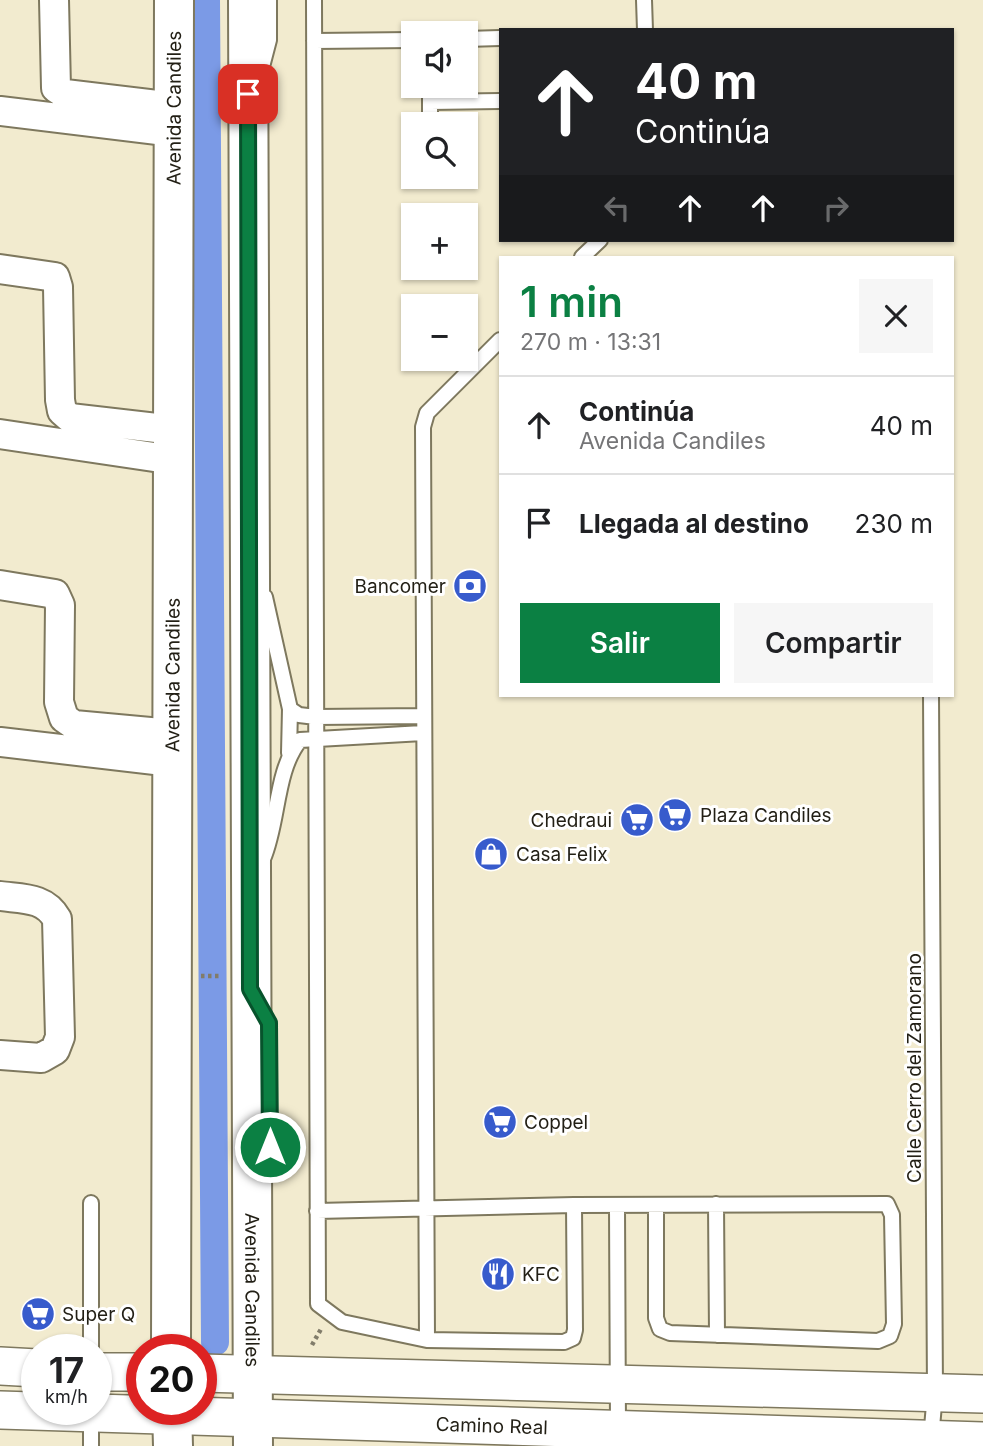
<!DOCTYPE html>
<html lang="es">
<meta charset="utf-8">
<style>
:root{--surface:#fff;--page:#f6f6f6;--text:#202124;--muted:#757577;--line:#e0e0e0;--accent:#0b8043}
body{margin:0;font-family:Inter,sans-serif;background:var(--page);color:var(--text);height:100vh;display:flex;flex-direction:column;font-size:26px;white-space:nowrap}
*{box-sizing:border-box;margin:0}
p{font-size:23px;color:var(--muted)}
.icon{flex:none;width:38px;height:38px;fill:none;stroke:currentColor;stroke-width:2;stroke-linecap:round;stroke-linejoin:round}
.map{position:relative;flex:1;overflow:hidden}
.sheet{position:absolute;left:499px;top:256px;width:455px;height:441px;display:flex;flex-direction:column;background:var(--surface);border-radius:0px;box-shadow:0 2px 5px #0004}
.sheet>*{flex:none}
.banner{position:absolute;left:499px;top:28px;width:455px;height:214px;border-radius:0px;box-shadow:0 2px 5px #0004;background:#202124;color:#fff;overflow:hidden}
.controls{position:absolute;left:401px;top:21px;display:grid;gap:14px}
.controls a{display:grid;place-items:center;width:77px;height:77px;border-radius:0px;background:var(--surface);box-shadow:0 2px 5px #0004;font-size:35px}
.speed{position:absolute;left:21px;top:1334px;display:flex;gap:14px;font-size:35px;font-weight:700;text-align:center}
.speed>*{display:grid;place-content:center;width:91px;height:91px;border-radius:50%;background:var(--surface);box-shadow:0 2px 5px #0004;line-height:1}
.speed small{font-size:18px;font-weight:400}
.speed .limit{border:10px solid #d22;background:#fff;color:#111}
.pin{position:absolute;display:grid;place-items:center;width:60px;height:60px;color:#fff;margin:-30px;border-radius:14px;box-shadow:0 4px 10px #0006}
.me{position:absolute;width:77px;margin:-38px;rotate:0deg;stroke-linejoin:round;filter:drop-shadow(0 0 5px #0008)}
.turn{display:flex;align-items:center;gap:24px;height:147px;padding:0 21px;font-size:32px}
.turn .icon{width:91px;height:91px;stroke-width:2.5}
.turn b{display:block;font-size:49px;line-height:60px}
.lanes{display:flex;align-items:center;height:66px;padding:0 21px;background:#0003;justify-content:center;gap:35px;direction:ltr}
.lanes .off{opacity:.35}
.round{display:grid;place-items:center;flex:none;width:74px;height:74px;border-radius:0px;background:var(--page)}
.summary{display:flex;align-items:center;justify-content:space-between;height:119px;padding:0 21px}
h1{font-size:42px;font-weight:600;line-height:52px;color:var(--accent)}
.action{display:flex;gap:14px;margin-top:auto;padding:14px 21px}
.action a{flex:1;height:80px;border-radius:0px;background:var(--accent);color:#fff;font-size:28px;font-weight:600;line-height:80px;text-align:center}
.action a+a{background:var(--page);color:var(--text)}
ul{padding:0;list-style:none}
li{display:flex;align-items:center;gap:21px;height:98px;padding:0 21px;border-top:2px solid var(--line)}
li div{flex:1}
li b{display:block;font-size:26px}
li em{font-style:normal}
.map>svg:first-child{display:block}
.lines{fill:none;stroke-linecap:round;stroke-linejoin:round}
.canal{stroke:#7b9ae6;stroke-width:28}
.service-casing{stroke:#7e785e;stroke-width:18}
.minor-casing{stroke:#7e785e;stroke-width:32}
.tertiary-casing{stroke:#7e785e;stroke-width:40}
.secondary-casing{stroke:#7e785e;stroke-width:42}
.path{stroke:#817c6a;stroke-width:4.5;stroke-dasharray:3.5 3.5;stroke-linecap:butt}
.service{stroke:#fff;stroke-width:14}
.minor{stroke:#fff;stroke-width:28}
.tertiary{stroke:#fff;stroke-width:37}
.secondary{stroke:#fff;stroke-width:38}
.route-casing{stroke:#07532c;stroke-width:18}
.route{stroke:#0b8043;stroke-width:12}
.labels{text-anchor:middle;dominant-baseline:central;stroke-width:6;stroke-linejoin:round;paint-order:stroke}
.street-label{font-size:19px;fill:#221f15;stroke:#fff}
.poi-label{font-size:19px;fill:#221f15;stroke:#fff;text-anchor:start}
</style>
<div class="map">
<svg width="983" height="1446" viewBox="0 0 983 1446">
<rect width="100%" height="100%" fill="#f2ebcf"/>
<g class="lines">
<path class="canal" d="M206 0 215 1342"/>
<g class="service-casing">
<path id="service" d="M314 0 318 1304 342 1322 427 1340 564 1342 573 1338 575 1330 574 1205
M644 0 645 30
M466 39 500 38
M314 41 413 40
M263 63 269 40V0
M430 86V124
M430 102 500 101
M582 257 600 240
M265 597 290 709 299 715 316 717 424 716
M931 695 935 1393 931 1439
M289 753 290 709
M263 859C279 822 275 771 300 740L423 733
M91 1203V1349
M716 1204 717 1335
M617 1207 618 1428
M317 1211 574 1205 887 1204 892 1215 894 1324 890 1336 878 1341 670 1333 660 1329 656 1318V1205
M427 1340 423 427 427 413 500 340
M91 1446V1414"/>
</g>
<g class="minor-casing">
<path id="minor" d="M54 0 56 88 65 94 174 107
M0 111 174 132
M0 269 55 277 58 287 60 400 62 411 70 418 174 430
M0 434 174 460
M0 585 55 594 60 605 59 702 64 718 74 725 172 734
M0 742 172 762
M0 896C23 899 45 897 57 919L60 1037 55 1050 41 1058 0 1055"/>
</g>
<g class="tertiary-casing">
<g id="tertiary">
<path d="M0 1366 37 1368"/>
<path d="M96 1372H142"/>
<path d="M201 1373 983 1394"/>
<path id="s1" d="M0 1410 983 1441"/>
</g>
</g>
<g class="secondary-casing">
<g id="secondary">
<path id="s2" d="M248 0 253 1446"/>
<path id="s3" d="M171 1349 174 0"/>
<path d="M172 1409 173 1446"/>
</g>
</g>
<path class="path" d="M201 976H220
M312 1345 321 1329"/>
<use href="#service" class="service"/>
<use href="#minor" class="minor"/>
<use href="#tertiary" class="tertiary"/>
<use href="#secondary" class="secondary"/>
</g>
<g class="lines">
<g class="route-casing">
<path id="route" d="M248 94 250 989 269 1023 270 1147"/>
</g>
<use href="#route" class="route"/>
</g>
<defs>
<g id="bank-disc" transform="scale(1.75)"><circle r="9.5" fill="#375bcc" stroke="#fff"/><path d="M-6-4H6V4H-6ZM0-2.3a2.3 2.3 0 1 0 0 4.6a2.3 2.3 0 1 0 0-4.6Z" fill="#fff"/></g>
<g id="supermarket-disc" transform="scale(1.75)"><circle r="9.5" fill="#375bcc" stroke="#fff"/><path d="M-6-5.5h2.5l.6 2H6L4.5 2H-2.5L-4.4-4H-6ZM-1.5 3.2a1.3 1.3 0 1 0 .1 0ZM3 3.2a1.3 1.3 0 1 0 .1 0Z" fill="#fff"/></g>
<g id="shop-disc" transform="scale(1.75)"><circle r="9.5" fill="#375bcc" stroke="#fff"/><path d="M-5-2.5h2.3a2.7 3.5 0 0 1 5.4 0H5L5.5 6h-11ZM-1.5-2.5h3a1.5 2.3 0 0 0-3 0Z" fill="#fff"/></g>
<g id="restaurant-disc" transform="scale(1.75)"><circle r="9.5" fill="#375bcc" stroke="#fff"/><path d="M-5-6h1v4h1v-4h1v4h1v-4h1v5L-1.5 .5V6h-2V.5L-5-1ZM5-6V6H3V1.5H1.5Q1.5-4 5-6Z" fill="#fff"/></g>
</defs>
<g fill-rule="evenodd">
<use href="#bank-disc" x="470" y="586"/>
<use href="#supermarket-disc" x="675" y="815"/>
<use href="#supermarket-disc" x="637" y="820"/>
<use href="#shop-disc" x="491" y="854"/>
<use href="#supermarket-disc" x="500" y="1122"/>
<use href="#restaurant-disc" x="498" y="1274"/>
<use href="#supermarket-disc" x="38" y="1314"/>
</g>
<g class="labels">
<g class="street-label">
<text stroke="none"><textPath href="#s3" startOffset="1241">Avenida Candiles</textPath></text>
<text stroke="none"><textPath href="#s3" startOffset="674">Avenida Candiles</textPath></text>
<text transform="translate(914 1068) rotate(-90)">Calle Cerro del Zamorano</text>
<text stroke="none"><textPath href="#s2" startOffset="1290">Avenida Candiles</textPath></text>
<text stroke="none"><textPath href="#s1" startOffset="492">Camino Real</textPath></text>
</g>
<g class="poi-label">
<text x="446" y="586" text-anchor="end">Bancomer</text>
<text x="700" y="815">Plaza Candiles</text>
<text x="612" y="820" text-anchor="end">Chedraui</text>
<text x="516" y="854">Casa Felix</text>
<text x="524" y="1122">Coppel</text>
<text x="522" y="1274">KFC</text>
<text x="62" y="1314">Super Q</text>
</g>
</g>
</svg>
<div class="controls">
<a><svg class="icon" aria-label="sound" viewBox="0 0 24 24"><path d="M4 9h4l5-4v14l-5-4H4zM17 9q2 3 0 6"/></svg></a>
<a><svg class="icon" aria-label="search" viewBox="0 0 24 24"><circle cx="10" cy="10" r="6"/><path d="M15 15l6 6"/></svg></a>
<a>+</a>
<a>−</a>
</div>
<div class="speed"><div>17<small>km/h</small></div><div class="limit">20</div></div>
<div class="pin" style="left:248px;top:94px;background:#d93025"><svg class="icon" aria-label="arrive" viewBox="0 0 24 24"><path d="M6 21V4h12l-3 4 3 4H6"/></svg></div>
<svg class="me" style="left:270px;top:1147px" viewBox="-20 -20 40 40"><circle r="17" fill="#0b8043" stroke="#fff" stroke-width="3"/><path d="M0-11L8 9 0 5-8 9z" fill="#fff"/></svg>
<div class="banner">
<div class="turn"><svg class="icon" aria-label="ahead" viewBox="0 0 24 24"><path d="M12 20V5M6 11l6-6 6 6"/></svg><div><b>40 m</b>Continúa</div></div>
<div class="lanes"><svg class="icon off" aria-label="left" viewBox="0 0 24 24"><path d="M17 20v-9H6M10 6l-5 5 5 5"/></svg><svg class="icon" aria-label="ahead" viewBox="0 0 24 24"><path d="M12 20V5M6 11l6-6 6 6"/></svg><svg class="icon" aria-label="ahead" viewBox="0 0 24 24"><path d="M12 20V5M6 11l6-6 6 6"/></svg><svg class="icon off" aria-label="right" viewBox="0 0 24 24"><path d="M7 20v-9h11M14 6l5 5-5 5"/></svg></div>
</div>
<section class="sheet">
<div class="summary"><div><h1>1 min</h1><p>270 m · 13:31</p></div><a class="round"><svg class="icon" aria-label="close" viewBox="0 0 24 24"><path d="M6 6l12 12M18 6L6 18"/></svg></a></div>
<ul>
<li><svg class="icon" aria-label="ahead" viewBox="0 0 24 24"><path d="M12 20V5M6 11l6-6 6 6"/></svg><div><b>Continúa</b><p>Avenida Candiles</p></div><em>40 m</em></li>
<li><svg class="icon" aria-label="arrive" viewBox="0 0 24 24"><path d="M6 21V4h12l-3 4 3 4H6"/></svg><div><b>Llegada al destino</b></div><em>230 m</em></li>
</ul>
<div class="action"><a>Salir</a><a>Compartir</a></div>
</section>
</div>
